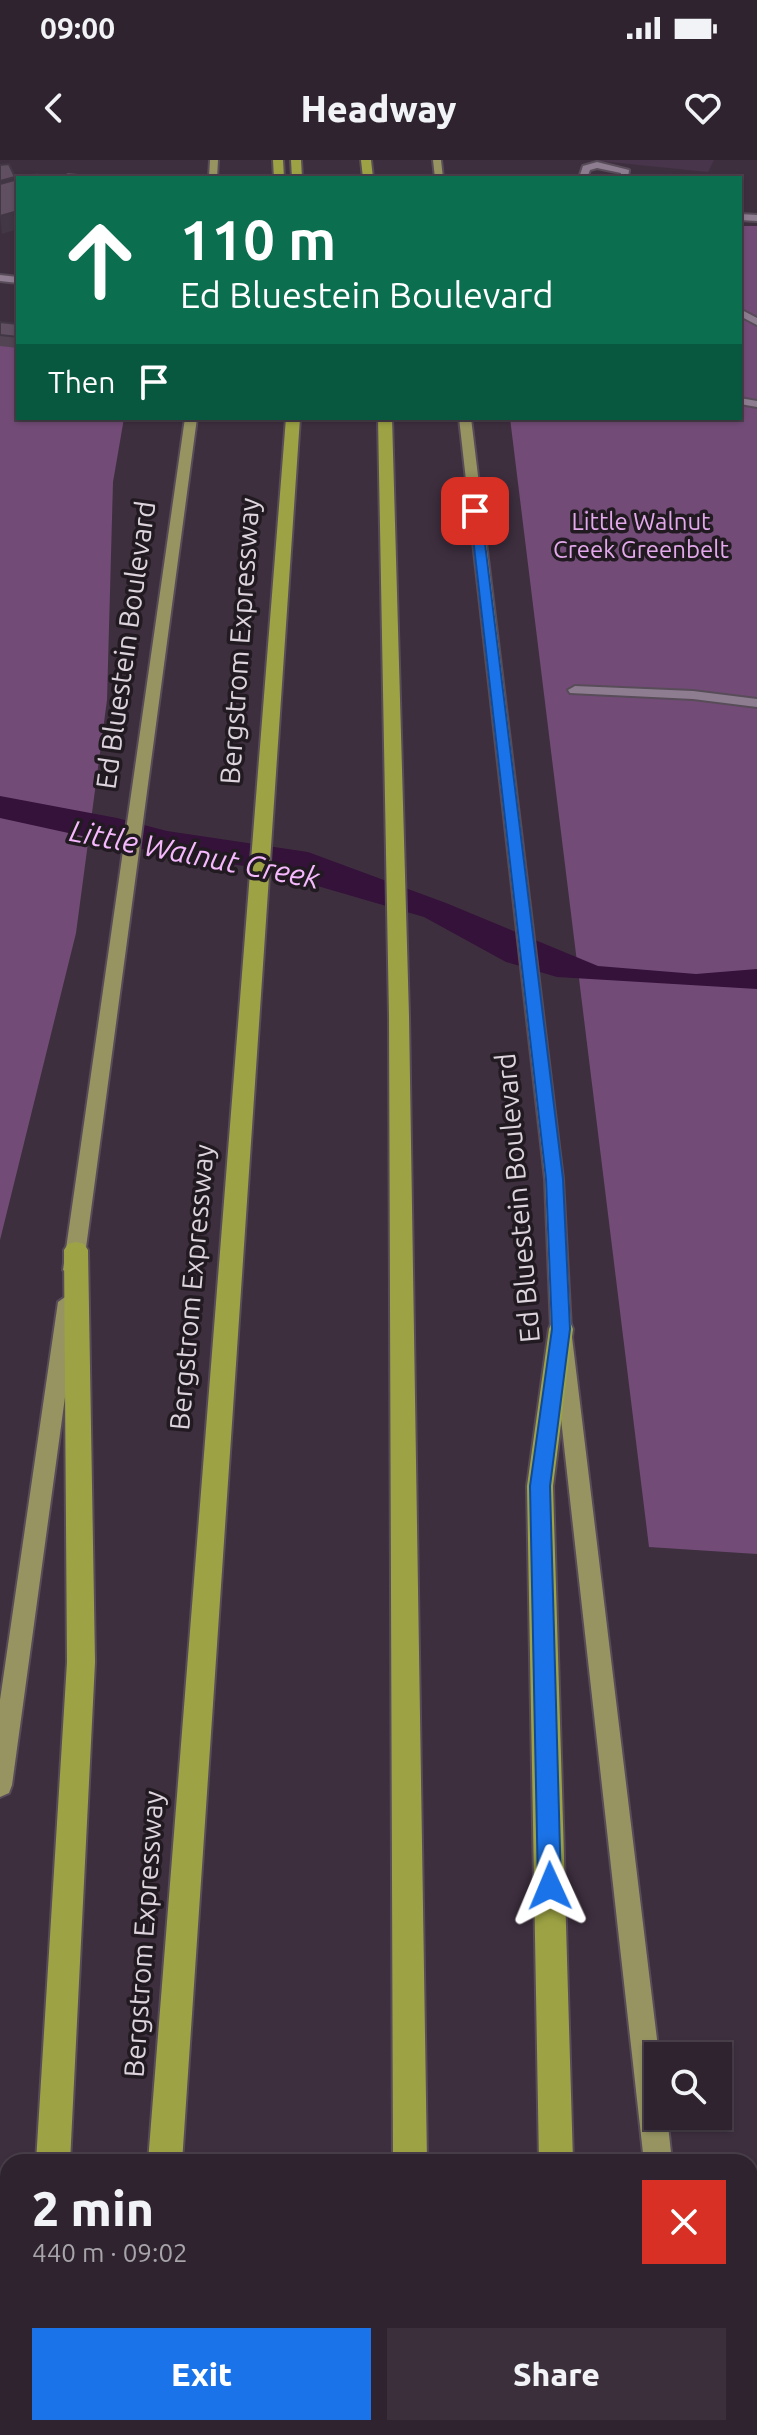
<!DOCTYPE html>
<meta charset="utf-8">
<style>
:root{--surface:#2e232f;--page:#3a2f3b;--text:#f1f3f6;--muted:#a7a4aa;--line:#49404b;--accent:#1a73e8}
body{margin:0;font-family:Ubuntu,sans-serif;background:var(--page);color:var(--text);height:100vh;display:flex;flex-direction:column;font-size:30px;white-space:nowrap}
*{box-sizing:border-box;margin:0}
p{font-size:26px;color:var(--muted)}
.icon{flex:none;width:44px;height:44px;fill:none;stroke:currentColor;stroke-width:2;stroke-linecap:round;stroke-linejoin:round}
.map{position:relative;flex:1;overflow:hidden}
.panel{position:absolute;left:0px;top:1994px;width:758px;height:282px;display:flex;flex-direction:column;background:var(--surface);border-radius:24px 24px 0 0;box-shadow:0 2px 6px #0004,0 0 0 2px var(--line)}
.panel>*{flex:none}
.hud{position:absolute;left:16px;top:16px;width:726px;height:244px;border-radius:0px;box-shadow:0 2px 6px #0004,0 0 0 2px var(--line);background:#0b6e4f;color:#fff;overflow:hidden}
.tools{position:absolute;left:644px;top:1882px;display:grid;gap:16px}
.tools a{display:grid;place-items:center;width:88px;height:88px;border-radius:0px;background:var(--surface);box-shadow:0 2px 6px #0004,0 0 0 2px var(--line);font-size:40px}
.pin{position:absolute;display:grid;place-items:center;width:68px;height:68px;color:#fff;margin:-34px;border-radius:16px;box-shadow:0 4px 12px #0006}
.me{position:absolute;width:88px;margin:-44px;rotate:359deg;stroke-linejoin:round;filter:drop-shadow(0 0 6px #0008)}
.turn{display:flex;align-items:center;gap:28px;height:168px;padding:0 32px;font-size:36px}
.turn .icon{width:104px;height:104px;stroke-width:2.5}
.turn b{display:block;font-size:56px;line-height:68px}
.then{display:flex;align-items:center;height:76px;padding:0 32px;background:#0003;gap:16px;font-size:30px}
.round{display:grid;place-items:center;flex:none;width:84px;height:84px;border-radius:0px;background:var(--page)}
.head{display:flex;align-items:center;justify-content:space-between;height:136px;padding:0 32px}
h1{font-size:48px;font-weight:800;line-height:60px}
.primary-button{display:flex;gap:16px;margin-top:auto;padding:16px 32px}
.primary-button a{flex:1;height:92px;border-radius:0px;background:var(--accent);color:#fff;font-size:32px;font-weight:800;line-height:92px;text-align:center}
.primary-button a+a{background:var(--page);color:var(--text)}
.status{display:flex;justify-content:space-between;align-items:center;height:56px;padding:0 40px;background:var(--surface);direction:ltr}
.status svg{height:22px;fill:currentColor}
header{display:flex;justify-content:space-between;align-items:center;height:104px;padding:0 32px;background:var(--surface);font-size:36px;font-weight:800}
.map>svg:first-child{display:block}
.built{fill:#48354b}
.green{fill:#724c77}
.water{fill:#35123a}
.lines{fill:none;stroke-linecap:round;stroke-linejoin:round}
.minor-casing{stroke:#584c59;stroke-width:4}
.major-casing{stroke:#584c59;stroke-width:4}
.highway-casing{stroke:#584c59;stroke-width:4}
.minor{fill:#8e7d90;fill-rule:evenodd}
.major{fill:#979462;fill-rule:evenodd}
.highway{fill:#9da344;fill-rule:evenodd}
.wall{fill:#524453}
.shaded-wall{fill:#423744}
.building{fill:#5f4f61;stroke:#423744;stroke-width:2}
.route{fill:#1a73e8;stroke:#114b97;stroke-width:2}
.labels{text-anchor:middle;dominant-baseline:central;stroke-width:7;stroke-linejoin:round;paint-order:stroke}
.far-park-label{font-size:24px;fill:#e4a8ec;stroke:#211a21}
.street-label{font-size:28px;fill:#dcd3dd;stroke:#211a21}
.water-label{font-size:30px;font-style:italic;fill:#f5b8fd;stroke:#211a21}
</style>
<div class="status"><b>09:00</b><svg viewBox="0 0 49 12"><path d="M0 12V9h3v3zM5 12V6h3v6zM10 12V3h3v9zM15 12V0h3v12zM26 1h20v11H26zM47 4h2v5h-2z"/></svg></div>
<header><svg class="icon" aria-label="back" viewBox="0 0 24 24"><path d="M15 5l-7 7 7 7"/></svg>Headway<svg class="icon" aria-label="heart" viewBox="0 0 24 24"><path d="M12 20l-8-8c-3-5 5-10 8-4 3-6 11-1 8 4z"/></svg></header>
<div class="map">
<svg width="757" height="2275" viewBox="0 0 757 2275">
<rect width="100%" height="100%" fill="#3e2f3f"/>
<path class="built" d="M590 0H714L708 12Z"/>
<path class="green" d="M740 66H757V1394L649 1387 510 258H740Z
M0 172 18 174V258H124L113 322 107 540 76 773 0 1080Z"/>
<path class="water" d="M0 636 117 658 167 671 308 692 446 743 598 806 696 814 757 809V829L557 817 506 802 424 757 252 707 178 697 0 658Z"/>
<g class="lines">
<g class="minor-casing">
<path id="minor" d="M597 2 629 10 628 18H620L621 13 597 8 590 10 587 18H579L583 6Z
M68 15 98 18H64Z
M740 54 757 55V61L740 60Z
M0 115 18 117V123L0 121Z
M740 149 757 158V165L740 156Z
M740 238 757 241V247L740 244Z
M575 526 693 531 757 539V547L693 539 570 533 568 530Z
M757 2248V2275H738L736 2268H750V2249Z"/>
</g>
<g class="major-casing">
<path id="major" d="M210 0H218L217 18H209Z
M433 0H441L443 18H435Z
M185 258H197L83 1110 73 1117 63 1110Z
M459 258H471L563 1019 571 1169 659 1896 658 1956H667L672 2002H644L551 1169 545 1019Z
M68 1135 78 1142 12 1625 9 1633 0 1637V1540L58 1142Z
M673 2268H705L706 2275H674Z"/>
</g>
<g class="highway-casing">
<path id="highway" d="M273 0H283L284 18H274Z
M291 0H301L302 18H292Z
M361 0H371L373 18H363Z
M286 258H300L182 2002H148Z
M378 258H392L409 856 427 2002H393L389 856Z
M76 1082 84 1084 88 1090 95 1502 70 2002H36L67 1502 64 1090 68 1084Z
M561 1160 570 1162 573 1169 553 1326 573 2002H539L527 1326 549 1169 552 1162Z
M17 2268H55V2275H17Z
M128 2268H166V2275H128Z
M394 2268H432V2275H394Z
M543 2268H581V2275H543Z"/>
</g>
<use href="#minor" class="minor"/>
<use href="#major" class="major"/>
<use href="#highway" class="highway"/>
</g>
<path class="wall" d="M0 162 18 164V188L0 186Z"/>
<path class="shaded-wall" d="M15 17 17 34 0 39V21Z
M18 51V69L2 74 0 56Z"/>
<path class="building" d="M9 4 15 17 0 21V5Z
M37 14 45 17 23 18Z
M18 19V51L0 56V24Z
M0 162 18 164V177L0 175Z"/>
<path class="route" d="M475 347 481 351 563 1019 570 1169 550 1326 561 1726 558 1734 550 1737 541 1734 538 1726 530 1326 552 1169 546 1019 470 351Z"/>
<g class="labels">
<g class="far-park-label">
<text x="641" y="361">Little Walnut<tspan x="641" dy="28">Creek Greenbelt</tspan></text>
</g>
<g class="street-label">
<text transform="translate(239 481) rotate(-86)">Bergstrom Expressway</text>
<text transform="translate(125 485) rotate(-82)">Ed Bluestein Boulevard</text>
<text transform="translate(517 1038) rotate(-95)">Ed Bluestein Boulevard</text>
<text transform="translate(191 1127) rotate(-85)">Bergstrom Expressway</text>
<text transform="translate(143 1774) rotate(-86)">Bergstrom Expressway</text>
</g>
<g class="water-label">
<text transform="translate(195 694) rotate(11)">Little Walnut Creek</text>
</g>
</g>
</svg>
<div class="tools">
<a><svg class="icon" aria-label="search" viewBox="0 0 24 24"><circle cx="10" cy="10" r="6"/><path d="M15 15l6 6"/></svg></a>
</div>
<div class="pin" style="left:475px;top:351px;background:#d93025"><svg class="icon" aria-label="arrive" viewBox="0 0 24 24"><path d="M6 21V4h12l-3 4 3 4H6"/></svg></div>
<svg class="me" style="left:550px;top:1726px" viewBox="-20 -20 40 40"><path d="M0-17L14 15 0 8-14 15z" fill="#1a73e8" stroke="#fff" stroke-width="4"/></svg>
<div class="hud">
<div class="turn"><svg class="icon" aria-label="ahead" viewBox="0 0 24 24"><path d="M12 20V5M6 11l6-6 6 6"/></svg><div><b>110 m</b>Ed Bluestein Boulevard</div></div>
<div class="then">Then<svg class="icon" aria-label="arrive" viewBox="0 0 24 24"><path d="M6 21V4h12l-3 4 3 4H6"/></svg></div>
</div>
<section class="panel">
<div class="head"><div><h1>2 min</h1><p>440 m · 09:02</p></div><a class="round" style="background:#d93025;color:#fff"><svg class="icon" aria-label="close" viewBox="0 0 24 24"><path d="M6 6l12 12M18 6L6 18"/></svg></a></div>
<div class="primary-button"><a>Exit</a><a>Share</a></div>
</section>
</div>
